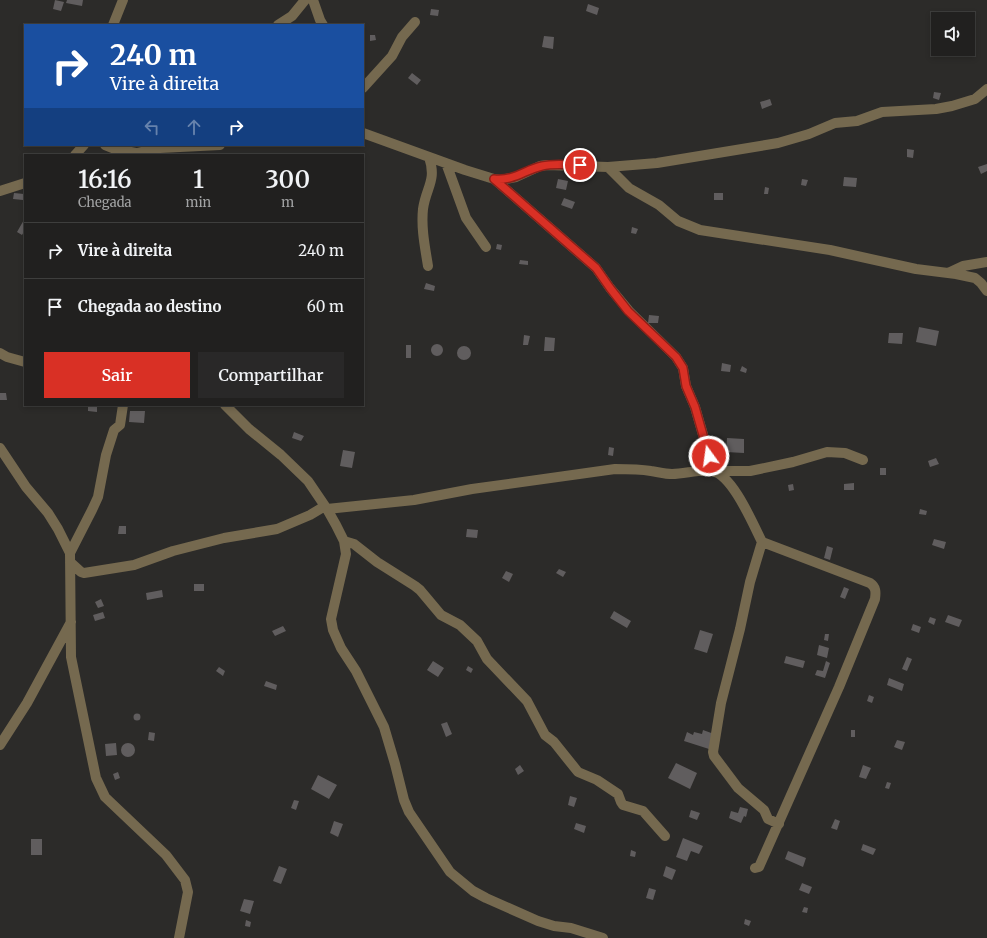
<!DOCTYPE html>
<html lang="pt">
<meta charset="utf-8">
<style>
:root{--surface:#21201f;--page:#292828;--text:#f1f3f6;--muted:#a2a3a4;--line:#3e3e3d;--accent:#d93025}
body{margin:0;font-family:Merriweather,serif;background:var(--page);color:var(--text);height:100vh;display:flex;flex-direction:column;font-size:15px;white-space:nowrap}
*{box-sizing:border-box;margin:0}
p{font-size:13px;color:var(--muted)}
.icon{flex:none;width:22px;height:22px;fill:none;stroke:currentColor;stroke-width:2;stroke-linecap:round;stroke-linejoin:round}
.map{position:relative;flex:1;overflow:hidden}
.side{position:absolute;left:24px;top:154px;width:340px;height:252px;display:flex;flex-direction:column;background:var(--surface);border-radius:0px;box-shadow:0 2px 6px #0003,0 0 0 1px var(--line)}
.side>*{flex:none}
.top-card{position:absolute;left:24px;top:24px;width:340px;height:122px;border-radius:0px;box-shadow:0 2px 6px #0003,0 0 0 1px var(--line);background:#1a4fa0;color:#fff;overflow:hidden}
.tools{position:absolute;left:931px;top:12px;display:grid;gap:8px}
.tools a{display:grid;place-items:center;width:44px;height:44px;border-radius:0px;background:var(--surface);box-shadow:0 2px 6px #0003,0 0 0 1px var(--line);font-size:20px}
.pin{position:absolute;display:grid;place-items:center;width:34px;height:34px;color:#fff;margin:-17px;border:2px solid #fff;border-radius:50%;box-shadow:0 1px 4px #0007}
.me{position:absolute;width:44px;margin:-22px;rotate:346deg;stroke-linejoin:round;filter:drop-shadow(0 0 3px #0008)}
.turn{display:flex;align-items:center;gap:14px;height:84px;padding:0 20px;font-size:18px}
.turn .icon{width:52px;height:52px;stroke-width:2.5}
.turn b{display:block;font-size:28px;line-height:34px}
.lanes{display:flex;align-items:center;height:38px;padding:0 20px;background:#0003;justify-content:center;gap:20px;direction:ltr}
.lanes .off{opacity:.35}
.eta{display:flex;justify-content:space-evenly;align-items:center;height:68px;text-align:center}
.eta b{font-size:24px;font-weight:600;line-height:28px}
.action{display:flex;gap:8px;margin-top:auto;padding:8px 20px}
.action a{flex:1;height:46px;border-radius:0px;background:var(--accent);color:#fff;font-size:16px;font-weight:600;line-height:46px;text-align:center}
.action a+a{background:var(--page);color:var(--text)}
ul{padding:0;list-style:none}
li{display:flex;align-items:center;gap:12px;height:56px;padding:0 20px;border-top:1px solid var(--line)}
li div{flex:1}
li b{display:block;font-size:15px}
li em{font-style:normal}
.map>svg:first-child{display:block}
.building{fill:#605d5e}
.lines{fill:none;stroke-linecap:round;stroke-linejoin:round}
.minor{stroke:#75694f;stroke-width:10}
.route-casing{stroke:#8d1f18;stroke-width:10}
.route{stroke:#d93025;stroke-width:7}
</style>
<div class="map">
<svg width="987" height="938" viewBox="0 0 987 938">
<rect width="100%" height="100%" fill="#2c2b29"/>
<path class="building" d="M55 0 64 2 61 11 53 9Z
M67 0H83L82 6 66 3Z
M588 4 599 8 597 15 586 11Z
M431 9 439 10 438 16 430 15Z
M370 35H375L376 40 370 41Z
M544 36 554 37 553 49 542 47Z
M412 73 421 80 417 85 408 78Z
M934 92 941 93 939 100 933 98Z
M770 99 772 105 762 109 760 102Z
M907 149 914 150 913 158 907 157Z
M987 164V171L981 174 978 167Z
M844 177 857 178 856 187 843 186Z
M558 179 568 181 566 190 556 188Z
M802 179 808 180 806 186 801 185Z
M765 187 769 188 768 194H764Z
M14 193 24 194 23 200 13 199Z
M714 193H723V200H714Z
M564 198 575 202 572 209 561 205Z
M25 218V230L22 235 17 232Z
M632 227 638 229 636 234 631 233Z
M497 244 502 245 501 250 496 249Z
M520 260 528 261V265L519 264Z
M426 283 435 286 434 291 424 289Z
M649 315 659 316 658 323H648Z
M919 327 939 331 936 346 916 342Z
M889 333H903L902 344 888 343Z
M524 335 530 336 528 345H523Z
M545 337 555 338 554 351H544Z
M431 350a6 6 0 1 1 12 0a6 6 0 1 1-12 0Z
M406 345H411V358H406Z
M457 353a7 7 0 1 1 14 0a7 7 0 1 1-14 0Z
M722 363 731 365 730 372 721 371Z
M742 366 747 369 746 373 740 371Z
M0 393H6L7 400H0Z
M88 406 97 407V412L88 411Z
M130 411H145L144 423 129 422Z
M294 432 304 436 301 441 292 438Z
M727 438 744 439V453L726 452Z
M609 447 614 448 613 456 608 455Z
M343 450 355 452 352 468 340 466Z
M936 458 939 464 930 467 928 461Z
M880 468H886V475H880Z
M854 483V490H844V484Z
M793 484 794 490 789 491 788 485Z
M920 509 927 511 926 515 919 514Z
M119 526H126V534H118Z
M467 529 478 530 477 538 466 537Z
M934 539 946 542 944 549 932 545Z
M827 546 833 548 830 560 824 558Z
M559 569 566 572 563 577 556 573Z
M506 571 513 574 509 582 502 578Z
M194 584H204V591H194Z
M844 587 849 589 845 599 840 597Z
M162 590 163 597 147 600 146 593Z
M101 599 104 606 98 608 95 602Z
M614 611 631 621 627 628 610 618Z
M103 612 105 618 95 621 93 615Z
M948 615 962 620 959 627 945 622Z
M930 617 936 619 934 625 928 622Z
M913 624 921 627 919 633 911 630Z
M283 626 286 631 275 636 272 631Z
M700 630 713 634 707 653 694 649Z
M825 634H829L828 641 824 640Z
M819 645 829 648 827 658 817 655Z
M786 656 805 661 803 668 784 663Z
M907 657 912 659 907 671 902 669Z
M433 661 444 668 438 677 427 670Z
M826 661 830 663 825 678 815 675 817 670 823 671Z
M468 666 473 669 471 673 466 670Z
M219 667 225 671 223 676 216 671Z
M889 678 904 684 902 691 887 685Z
M266 681 277 685 276 690 264 686Z
M869 695 874 697 872 703 867 701Z
M133.5 717a3.5 3.5 0 1 1 7 0a3.5 3.5 0 1 1-7 0Z
M447 722 452 734 446 737 441 724Z
M703 730 714 734 709 749 684 741 687 732 693 735 694 732 702 734Z
M851 730H855V737H851Z
M149 732 155 733 154 741 148 740Z
M897 740 905 742 902 750 894 747Z
M116 743 117 755 106 756 105 744Z
M121 750a7 7 0 1 1 14 0a7 7 0 1 1-14 0Z
M676 763 697 773 690 789 668 778Z
M520 765 524 771 518 775 515 769Z
M863 765 871 768 866 779 859 777Z
M118 772 120 778 115 780 113 774Z
M318 775 337 785 329 799 311 789Z
M887 782 891 783 889 789 885 788Z
M570 796 577 798 574 807 568 805Z
M294 800 299 801 296 810 291 808Z
M740 807 748 809 746 817 744 816 741 823 729 818 731 811 738 813Z
M691 810 700 813 697 820 689 817Z
M835 819 840 821 837 830 831 828Z
M334 821 343 824 338 837 330 833Z
M576 823 586 826 584 833 574 829Z
M683 838 703 846 699 854 691 851 687 861 676 857Z
M31 839H42V855H31Z
M863 844 876 849 873 855 861 850Z
M631 850 636 852 635 857 630 856Z
M788 851 806 858 803 867 785 859Z
M279 866 287 869 281 884 273 881Z
M666 866 676 870 672 880 663 876Z
M802 883 812 887 809 894 799 890Z
M649 888 656 890 653 900 646 898Z
M244 899 254 901 250 914 240 911Z
M804 907 808 908 807 913 802 912Z
M745 919 751 921 749 926 744 924Z
M246 920 251 922 250 927 245 926Z"/>
<g class="lines">
<path class="minor" d="M313 0 320 20 323 25
M113 25 123 0
M278 25 292 16 305 0
M363 88 392 56 402 37 415 22
M363 133 465 170 494 179 501 180 516 177 540 166 547 165 608 167 629 188 659 205 678 221 700 230 830 250 916 269 956 274 975 278 981 283 987 291
M105 145 115 149 136 153
M75 155 84 145
M129 155 160 148 220 145
M446 163 466 218 486 247
M608 167 657 163 778 143 809 134 835 123 857 121 882 112 936 109 952 106 975 99 987 89
M494 179 596 268 610 288 629 311 676 357 683 368 686 386 695 407 710 459 708 465 702 471
M0 191 25 183
M428 266C425 247 421 228 423 209 426 187 437 181 429 157
M948 273 963 266 987 262
M0 353 7 357 25 362
M225 405 249 429 281 455 308 481 327 509 336 525 344 541 346 554 331 619 333 630 341 648 356 671 384 727 395 764 404 800 409 812 450 872 473 891 486 898 538 921 554 926 571 928 603 938
M0 448 26 487 48 513 58 529 70 553 71 657 96 778 105 797 166 855 185 880 188 892 179 938
M713 471H750L793 462 827 452 845 453 863 460
M327 509 414 500 472 489 615 469C627 469 639 469 651 471 658 472 665 474 672 474 685 474 699 469 712 471 732 474 753 524 762 542L750 582 740 629 721 703 713 752 714 756 738 788 764 810 768 819 779 824
M344 541 354 544 377 562 415 586 420 590 441 615 460 625 477 641 487 659 527 701 545 735 554 742 578 772 597 780 618 794 621 802 623 805 643 811 665 836
M70 553 92 510 98 497 106 455 114 430 120 425 123 405
M70 562 81 572 84 573 134 565 173 551 224 538 277 529 310 515 325 506
M0 745 27 703 71 622
M755 868 759 867 839 687 875 599C876 592 876 587 870 583L762 542"/>
</g>
<g class="lines">
<g class="route-casing">
<path id="route" d="M580 165C567 165 554 163 542 166 524 170 515 181 494 179L596 268 610 288 628 311 676 357 683 368 686 386 695 407 709 456"/>
</g>
<use href="#route" class="route"/>
</g>
</svg>
<div class="tools">
<a><svg class="icon" aria-label="sound" viewBox="0 0 24 24"><path d="M4 9h4l5-4v14l-5-4H4zM17 9q2 3 0 6"/></svg></a>
</div>
<div class="pin" style="left:580px;top:165px;background:#d93025"><svg class="icon" aria-label="arrive" viewBox="0 0 24 24"><path d="M6 21V4h12l-3 4 3 4H6"/></svg></div>
<svg class="me" style="left:709px;top:456px" viewBox="-20 -20 40 40"><circle r="17" fill="#d93025" stroke="#fff" stroke-width="3"/><path d="M0-11L8 9 0 5-8 9z" fill="#fff"/></svg>
<div class="top-card">
<div class="turn"><svg class="icon" aria-label="right" viewBox="0 0 24 24"><path d="M7 20v-9h11M14 6l5 5-5 5"/></svg><div><b>240 m</b>Vire à direita</div></div>
<div class="lanes"><svg class="icon off" aria-label="left" viewBox="0 0 24 24"><path d="M17 20v-9H6M10 6l-5 5 5 5"/></svg><svg class="icon off" aria-label="ahead" viewBox="0 0 24 24"><path d="M12 20V5M6 11l6-6 6 6"/></svg><svg class="icon" aria-label="right" viewBox="0 0 24 24"><path d="M7 20v-9h11M14 6l5 5-5 5"/></svg></div>
</div>
<section class="side">
<div class="eta">
<div><b>16:16</b><p>Chegada</p></div>
<div><b>1</b><p>min</p></div>
<div><b>300</b><p>m</p></div>
</div>
<ul>
<li><svg class="icon" aria-label="right" viewBox="0 0 24 24"><path d="M7 20v-9h11M14 6l5 5-5 5"/></svg><div><b>Vire à direita</b></div><em>240 m</em></li>
<li><svg class="icon" aria-label="arrive" viewBox="0 0 24 24"><path d="M6 21V4h12l-3 4 3 4H6"/></svg><div><b>Chegada ao destino</b></div><em>60 m</em></li>
</ul>
<div class="action"><a>Sair</a><a>Compartilhar</a></div>
</section>
</div>
